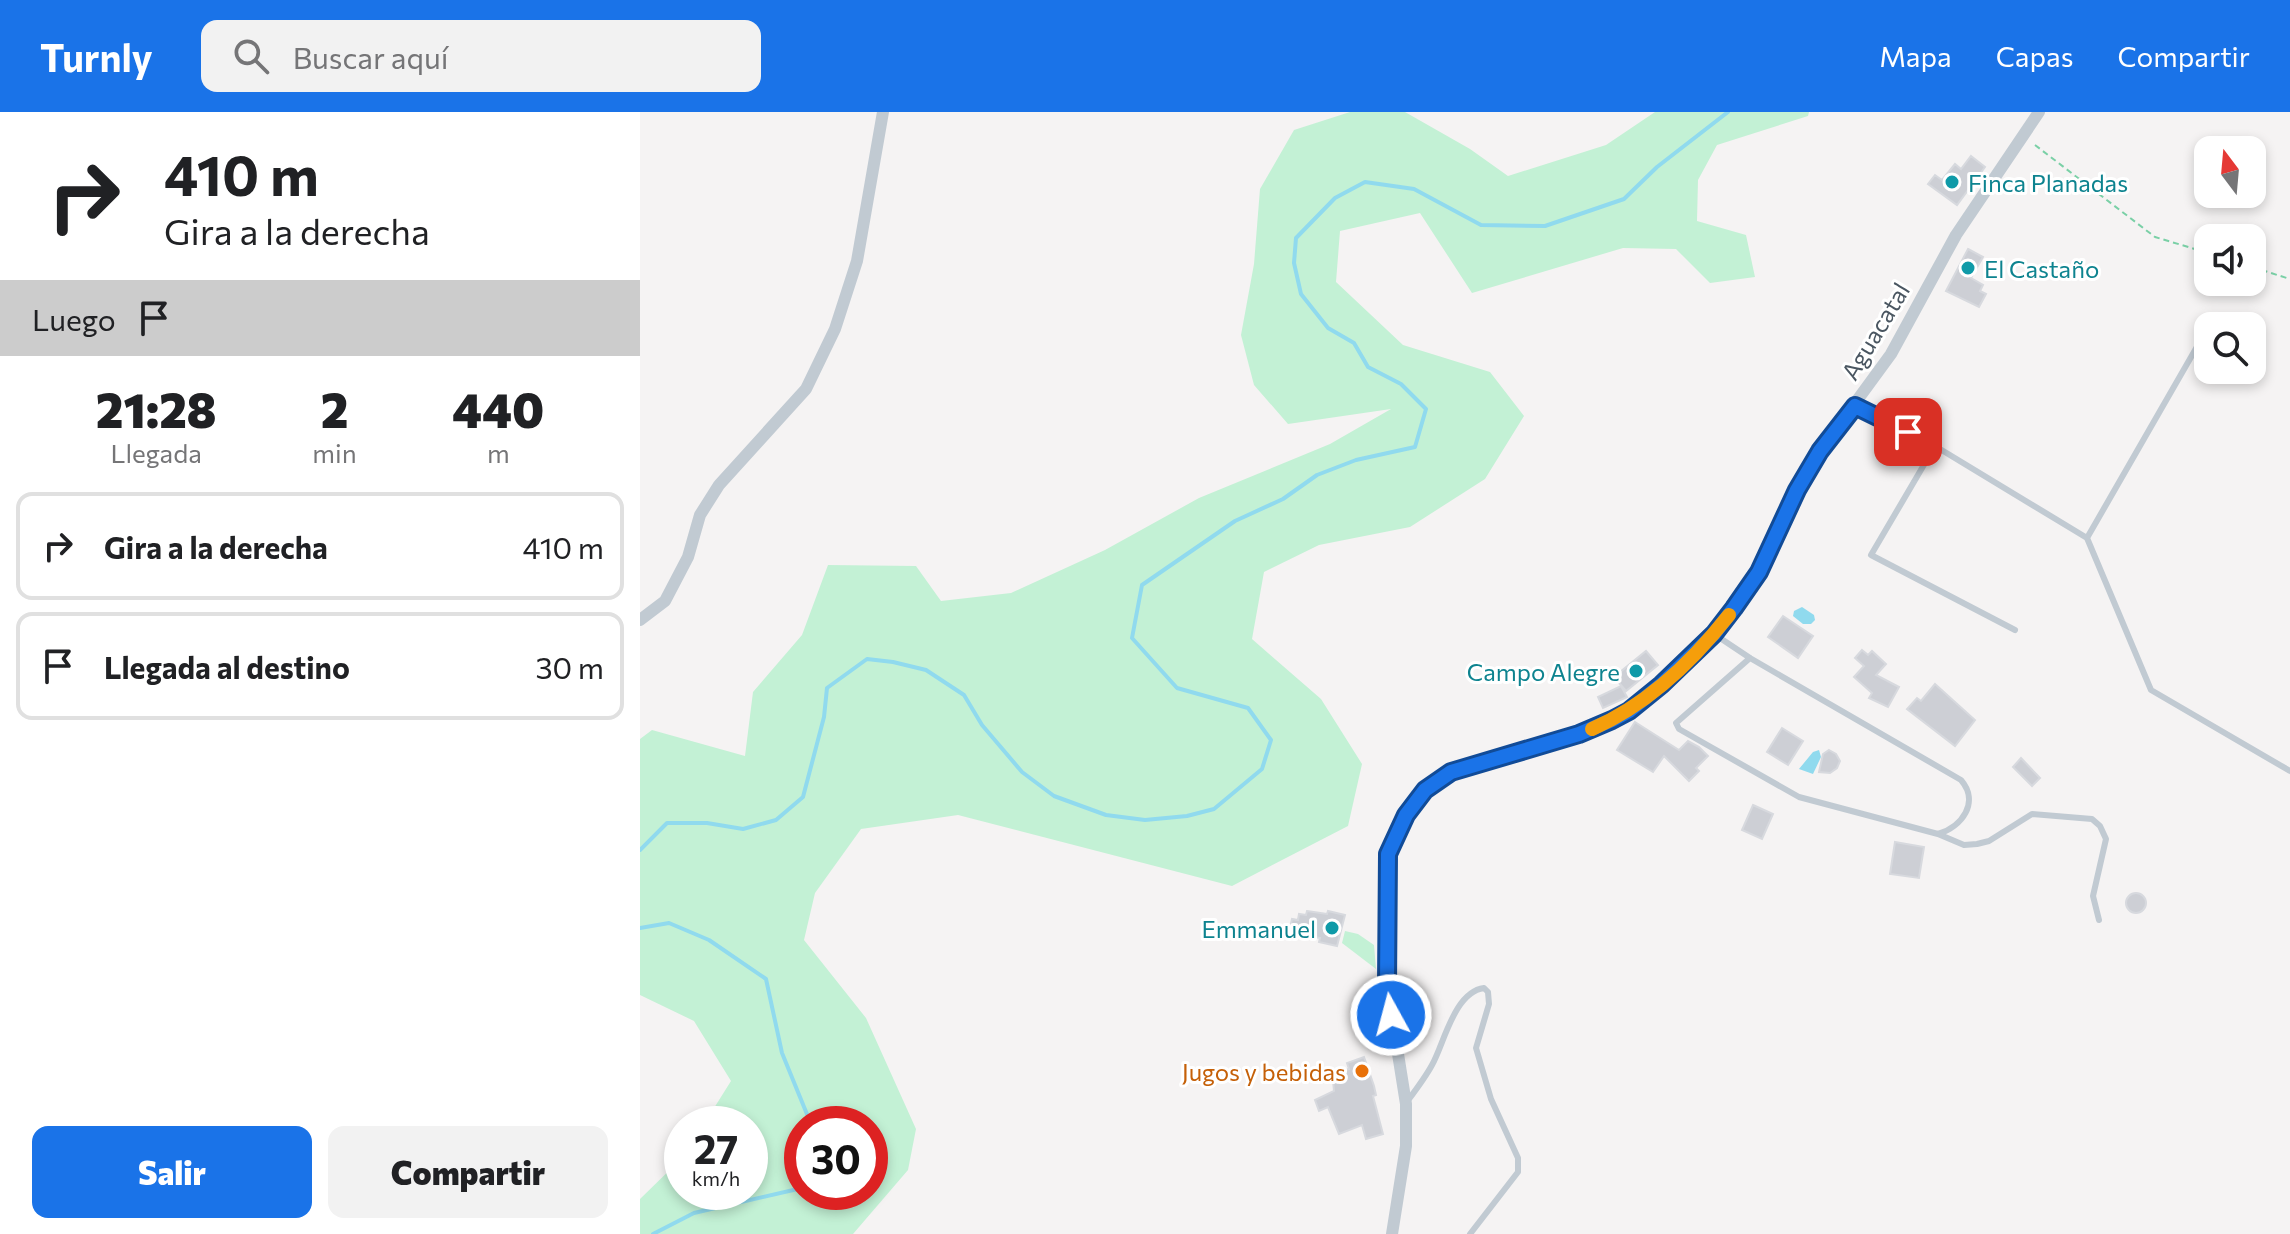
<!DOCTYPE html>
<html lang="es">
<meta charset="utf-8">
<style>
:root{--surface:#fff;--page:#f2f2f2;--text:#202124;--muted:#757577;--line:#e0e0e0;--accent:#1a73e8}
body{margin:0;font-family:Commissioner,sans-serif;background:var(--page);color:var(--text);height:100vh;display:flex;flex-direction:column;font-size:30px;white-space:nowrap}
*{box-sizing:border-box;margin:0}
p{font-size:26px;color:var(--muted)}
.icon{flex:none;width:44px;height:44px;fill:none;stroke:currentColor;stroke-width:2;stroke-linecap:round;stroke-linejoin:round}
.map{position:relative;flex:1;overflow:hidden}
.sheet{display:flex;flex-direction:column;background:var(--surface);width:640px}
.sheet>*{flex:none}
.hud{background:#fff;color:var(--text);overflow:hidden}
.needle{width:52px;rotate:344deg}
.tools{position:absolute;left:1554px;top:24px;display:grid;gap:16px}
.tools a{display:grid;place-items:center;width:72px;height:72px;border-radius:16px;background:var(--surface);box-shadow:0 4px 12px #0003;font-size:40px}
.speed{position:absolute;left:24px;top:994px;display:flex;gap:16px;font-size:40px;font-weight:700;text-align:center}
.speed>*{display:grid;place-content:center;width:104px;height:104px;border-radius:50%;background:var(--surface);box-shadow:0 4px 12px #0003;line-height:1}
.speed small{font-size:20px;font-weight:400}
.speed .limit{border:12px solid #d22;background:#fff;color:#111}
.pin{position:absolute;display:grid;place-items:center;width:68px;height:68px;color:#fff;margin:-34px;border-radius:16px;box-shadow:0 4px 12px #0006}
.me{position:absolute;width:88px;margin:-44px;rotate:353deg;stroke-linejoin:round;filter:drop-shadow(0 0 6px #0008)}
.turn{display:flex;align-items:center;gap:28px;height:168px;padding:0 32px;font-size:36px}
.turn .icon{width:104px;height:104px;stroke-width:2.5}
.turn b{display:block;font-size:56px;line-height:68px}
.then{display:flex;align-items:center;height:76px;padding:0 32px;background:#0003;gap:16px;font-size:30px}
.eta{display:flex;justify-content:space-evenly;align-items:center;height:136px;text-align:center}
.eta b{font-size:48px;font-weight:800;line-height:56px}
.primary-button{display:flex;gap:16px;margin-top:auto;padding:16px 32px}
.primary-button a{flex:1;height:92px;border-radius:16px;background:var(--accent);color:#fff;font-size:32px;font-weight:800;line-height:92px;text-align:center}
.primary-button a+a{background:var(--page);color:var(--text)}
ul{padding:0;list-style:none}
li{display:flex;align-items:center;gap:24px;height:108px;margin:0 16px 12px;padding:0 16px;border:4px solid var(--line);border-radius:16px}
li div{flex:1}
li b{display:block;font-size:30px}
li em{font-style:normal}
header{display:flex;align-items:center;gap:48px;box-sizing:border-box;height:112px;padding:0 40px;background:var(--accent);color:#fff}
header strong{font-size:38px}
nav{display:flex;gap:44px;margin-inline-start:auto;font-size:28px}
.search{width:560px;height:72px;background:var(--page);display:flex;align-items:center;gap:20px;box-sizing:border-box;padding:0 28px;border-radius:16px;color:var(--muted);font-size:30px}
main{display:flex;flex:1;min-height:0}
.map>svg:first-child{display:block}
.green{fill:#c3f1d5;fill-rule:evenodd}
.water{fill:#90daee}
.lines{fill:none;stroke-linecap:round;stroke-linejoin:round}
.stream{stroke:#90daee;stroke-width:4}
.building{fill:#cdcfd5;stroke:#d7d9de;stroke-width:2}
.path{stroke:#7ad0a6;stroke-width:2;stroke-dasharray:6 4;stroke-linecap:butt}
.lane{stroke:#c1cad2;stroke-width:6}
.street{stroke:#c1cad2;stroke-width:12}
.route-casing{stroke:#114b97;stroke-width:20}
.route{stroke:#1a73e8;stroke-width:14}
.slow{stroke:#f59e0b;stroke-width:14}
.culture-dot{fill:#0f9aa8;stroke:#fff;stroke-width:3}
.food-dot{fill:#e8710a;stroke:#fff;stroke-width:3}
.labels{text-anchor:middle;dominant-baseline:central;stroke-width:6;stroke-linejoin:round;paint-order:stroke}
.culture-label{font-size:24px;fill:#0d838f;stroke:#fff;text-anchor:start}
.street-label{font-size:24px;fill:#4a5661;stroke:#fff}
.food-label{font-size:24px;fill:#c56008;stroke:#fff;text-anchor:end}
</style>
<header>
<strong>Turnly</strong>
<div class="search"><svg class="icon" aria-label="search" viewBox="0 0 24 24"><circle cx="10" cy="10" r="6"/><path d="M15 15l6 6"/></svg>Buscar aquí</div>
<nav><a>Mapa</a><a>Capas</a><a>Compartir</a></nav>
</header>
<main>
<section class="sheet">
<div class="hud">
<div class="turn"><svg class="icon" aria-label="right" viewBox="0 0 24 24"><path d="M7 20v-9h11M14 6l5 5-5 5"/></svg><div><b>410 m</b>Gira a la derecha</div></div>
<div class="then">Luego<svg class="icon" aria-label="arrive" viewBox="0 0 24 24"><path d="M6 21V4h12l-3 4 3 4H6"/></svg></div>
</div>
<div class="eta">
<div><b>21:28</b><p>Llegada</p></div>
<div><b>2</b><p>min</p></div>
<div><b>440</b><p>m</p></div>
</div>
<ul>
<li><svg class="icon" aria-label="right" viewBox="0 0 24 24"><path d="M7 20v-9h11M14 6l5 5-5 5"/></svg><div><b>Gira a la derecha</b></div><em>410 m</em></li>
<li><svg class="icon" aria-label="arrive" viewBox="0 0 24 24"><path d="M6 21V4h12l-3 4 3 4H6"/></svg><div><b>Llegada al destino</b></div><em>30 m</em></li>
</ul>
<div class="primary-button"><a>Salir</a><a>Compartir</a></div>
</section>
<div class="map">
<svg width="1650" height="1122" viewBox="0 0 1650 1122">
<rect width="100%" height="100%" fill="#f5f3f3"/>
<path class="green" d="M710 0H765L830 37 868 64 966 33 1015 0H1169L1168 4 1077 33 1058 68 1057 109 1106 123 1115 165 1070 171 1036 137 983 136 832 181 780 101 700 119 696 170 763 233 850 260 884 304 845 367 770 415 679 433 624 460 612 527 681 587 722 652 708 714 592 774 318 703 221 717 175 781 164 828 226 906 276 1017 268 1058 213 1122H0V1087L42 1046V1080H110V1012H64L91 969 54 909 0 883V627L12 618 105 644 113 580 162 523 188 453 276 454 301 489 371 481 465 438 559 386 690 332 751 297 648 312 614 273 601 223 614 152 620 77 654 18ZM162 1012H230V1080H162Z
M705 819 718 822 734 833 736 857 702 831Z"/>
<path class="water" d="M1162 495 1174 503 1175 508 1171 512H1163L1153 504 1154 499Z
M1179 638 1181 645 1173 662 1159 657 1173 640Z"/>
<g class="lines">
<path class="stream" d="M0 738 27 711H67L103 717 136 708 163 685 184 605 187 576 227 547 253 550 286 558 324 583 342 613 382 660 414 684 466 703 505 708 547 704 574 697 622 657 631 628 608 596 537 576 492 526 502 473 595 409 643 387 677 363 716 348 775 335 786 297 761 272 728 255 714 231 688 216 661 182 654 151 656 126 695 86 725 70 774 77 841 113 905 114 984 87 1017 55 1088 0
M0 816 29 811 69 828 126 867 142 941 171 1012
M13 1122 54 1101 162 1076"/>
</g>
<path class="building" d="M1331 44 1345 55 1317 93 1288 72 1295 63 1302 68 1315 52 1321 57Z
M1328 137 1343 145 1331 166 1343 173 1340 179 1346 182 1339 195 1306 179Z
M1143 504 1173 524 1158 546 1128 525Z
M1222 538 1228 543 1232 539 1246 552 1236 563 1259 575 1248 595 1229 586 1232 581 1214 565 1224 554 1215 546Z
M1006 539 1018 553 986 579 974 565Z
M1295 572 1335 608 1315 634 1267 597 1277 586 1281 589Z
M981 574 987 585 963 596 958 585Z
M995 610 1039 638 1048 629 1059 635 1068 644 1056 656 1059 659 1049 669 1024 644 1013 660 977 638Z
M1142 616 1163 629 1148 653 1127 640Z
M1189 638 1196 642 1200 649 1197 656 1190 661 1179 660 1183 642Z
M1381 646 1400 666 1392 674 1373 655Z
M1113 693 1133 702 1122 727 1102 718Z
M1255 730 1284 735 1279 766 1250 762Z
M1486 791a10 10 0 1 1 20 0a10 10 0 1 1-20 0Z
M667 799 687 802 688 799 705 803 697 834 679 830 680 826 649 820 652 807 658 808 659 802 666 803Z
M724 945 734 974 736 983 733 984 743 1022 726 1027 722 1013 699 1022 688 995 679 999 675 988 694 979 692 958 709 957 707 951Z"/>
<g class="lines">
<path class="path" d="M1395 33 1515 125 1568 141
M1612 155 1650 167"/>
<path class="lane" d="M1215 294 1295 334 1447 426 1511 578 1650 659
M1295 334 1231 443 1375 518
M1447 426 1566 219
M1074 522 1110 546 1321 668C1340 690 1322 715 1298 722L1159 685 1039 617 1036 611 1110 546
M1298 722 1324 733 1337 732 1349 729 1392 702 1452 707 1460 714 1466 727 1453 784 1459 808
M766 991C775 979 785 966 792 953 804 932 814 880 844 876L848 880 849 892 836 936 851 987 878 1046V1060L830 1122"/>
<path class="street" d="M0 508 25 489 48 445 60 403 79 373 166 277 195 217 217 149 243 0
M752 1122 766 1034V992L747 873 748 742 766 703 785 678 811 660 939 622 989 599 1036 560 1074 522 1119 460 1157 378 1180 339 1251 242 1316 123 1399 0"/>
</g>
<g class="lines">
<g class="route-casing">
<path id="route" d="M751 903 747 873 748 742 766 703 785 678 811 660 939 622 972 608 989 599 1021 573 1074 522 1094 496 1119 460 1157 378 1180 339 1215 294 1268 320"/>
</g>
<use href="#route" class="route"/>
<path class="slow" d="M952 617C1007 593 1052 550 1089 503"/>
</g>
<g class="culture-dot">
<circle cx="1312" cy="70" r="8"/>
<circle cx="1328" cy="156" r="8"/>
<circle cx="996" cy="559" r="8"/>
<circle cx="692" cy="816" r="8"/>
</g>
<circle class="food-dot" cx="722" cy="959" r="8"/>
<g class="labels">
<g class="culture-label">
<text x="1328" y="70">Finca Planadas</text>
<text x="1344" y="156">El Castaño</text>
<text x="980" y="559" text-anchor="end">Campo Alegre</text>
<text x="676" y="816" text-anchor="end">Emmanuel</text>
</g>
<g class="street-label">
<text transform="translate(1235 219) rotate(-59)">Aguacatal</text>
</g>
<g class="food-label">
<text x="706" y="959">Jugos y bebidas</text>
</g>
</g>
</svg>
<div class="tools">
<a><svg class="needle" viewBox="-14 -14 28 28"><path d="M0-13l5 13h-10z" fill="#e53935"/><path d="M0 13l5-13h-10z" fill="#757577"/></svg></a>
<a><svg class="icon" aria-label="sound" viewBox="0 0 24 24"><path d="M4 9h4l5-4v14l-5-4H4zM17 9q2 3 0 6"/></svg></a>
<a><svg class="icon" aria-label="search" viewBox="0 0 24 24"><circle cx="10" cy="10" r="6"/><path d="M15 15l6 6"/></svg></a>
</div>
<div class="speed"><div>27<small>km/h</small></div><div class="limit">30</div></div>
<div class="pin" style="left:1268px;top:320px;background:#d93025"><svg class="icon" aria-label="arrive" viewBox="0 0 24 24"><path d="M6 21V4h12l-3 4 3 4H6"/></svg></div>
<svg class="me" style="left:751px;top:903px" viewBox="-20 -20 40 40"><circle r="17" fill="#1a73e8" stroke="#fff" stroke-width="3"/><path d="M0-11L8 9 0 5-8 9z" fill="#fff"/></svg>
</div>
</main>
